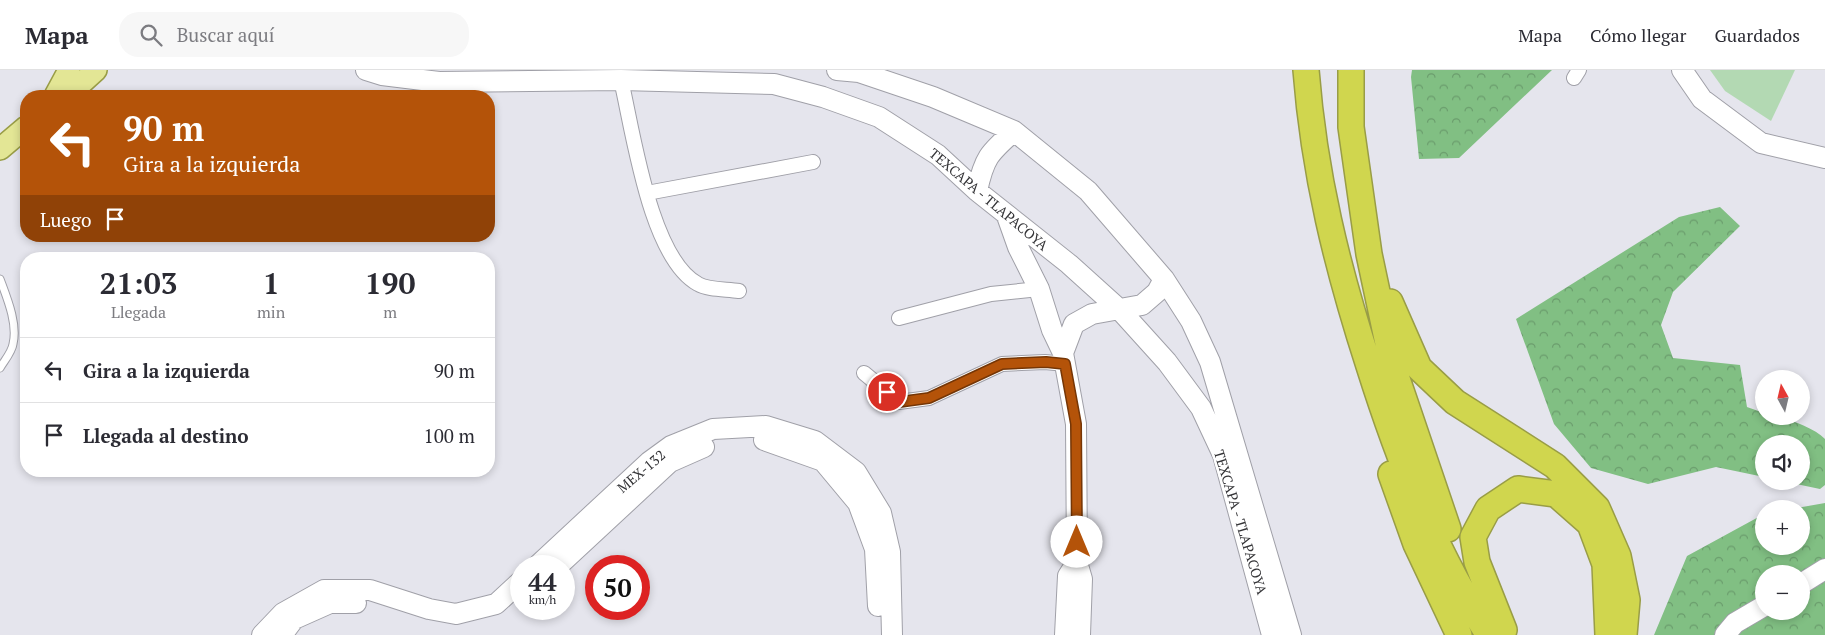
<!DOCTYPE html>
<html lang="es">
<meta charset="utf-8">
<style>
:root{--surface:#fff;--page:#f7f7f7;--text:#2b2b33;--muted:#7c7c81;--line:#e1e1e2}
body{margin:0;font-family:"PT Serif",serif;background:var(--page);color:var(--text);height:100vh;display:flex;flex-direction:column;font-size:19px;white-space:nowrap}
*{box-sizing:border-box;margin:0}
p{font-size:16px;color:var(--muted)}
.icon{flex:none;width:28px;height:28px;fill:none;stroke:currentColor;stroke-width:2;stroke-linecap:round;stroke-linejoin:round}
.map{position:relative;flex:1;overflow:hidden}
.panel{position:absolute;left:20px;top:182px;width:475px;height:225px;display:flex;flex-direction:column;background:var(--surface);border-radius:20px;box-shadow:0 2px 8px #0003}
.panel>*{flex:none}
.hud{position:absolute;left:20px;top:20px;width:475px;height:152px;border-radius:20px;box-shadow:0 2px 8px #0003;background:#b45309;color:#fff;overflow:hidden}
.needle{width:32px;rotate:352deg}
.tools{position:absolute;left:1755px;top:300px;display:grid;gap:10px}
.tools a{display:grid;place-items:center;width:55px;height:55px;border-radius:50%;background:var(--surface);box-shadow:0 2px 8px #0003;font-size:25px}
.speed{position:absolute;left:510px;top:485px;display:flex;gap:10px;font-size:25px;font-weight:700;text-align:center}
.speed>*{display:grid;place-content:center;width:65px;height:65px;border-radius:50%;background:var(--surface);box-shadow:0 2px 8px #0003;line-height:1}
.speed small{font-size:12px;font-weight:400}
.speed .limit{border:8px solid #d22;background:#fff;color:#111}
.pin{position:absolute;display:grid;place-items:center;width:42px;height:42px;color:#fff;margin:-21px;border:2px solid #fff;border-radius:50%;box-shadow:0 1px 5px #0007}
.me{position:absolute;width:55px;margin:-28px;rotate:0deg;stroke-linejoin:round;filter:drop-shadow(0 0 4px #0008)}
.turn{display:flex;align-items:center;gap:18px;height:105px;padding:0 20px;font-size:22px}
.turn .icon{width:65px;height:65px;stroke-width:2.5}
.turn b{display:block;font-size:35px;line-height:42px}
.then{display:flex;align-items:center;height:48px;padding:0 20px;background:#0003;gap:10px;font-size:19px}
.eta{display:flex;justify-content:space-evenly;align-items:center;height:85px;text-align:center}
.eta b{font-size:30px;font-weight:600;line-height:35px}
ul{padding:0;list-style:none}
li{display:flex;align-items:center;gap:15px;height:65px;padding:0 20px;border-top:1px solid var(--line)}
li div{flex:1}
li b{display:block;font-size:19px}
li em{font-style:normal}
header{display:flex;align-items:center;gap:30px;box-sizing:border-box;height:70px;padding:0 25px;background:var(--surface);border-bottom:1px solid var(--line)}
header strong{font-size:24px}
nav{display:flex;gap:28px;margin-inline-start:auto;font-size:18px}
.search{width:350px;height:45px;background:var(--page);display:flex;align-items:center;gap:12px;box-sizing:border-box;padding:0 18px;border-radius:20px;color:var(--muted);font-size:19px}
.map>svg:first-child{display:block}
.green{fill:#b3d9b3}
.forest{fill:url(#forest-crowns);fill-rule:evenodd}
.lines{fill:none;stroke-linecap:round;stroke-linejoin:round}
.service-casing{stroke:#a0a0a8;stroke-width:9}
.minor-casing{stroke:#a0a0a8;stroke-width:16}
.secondary-casing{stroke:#a0a0a8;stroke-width:22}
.primary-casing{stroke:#999d46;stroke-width:24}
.motorway-casing{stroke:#999d46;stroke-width:28}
.service{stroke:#fff;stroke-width:7}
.minor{stroke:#fff;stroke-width:14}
.secondary{stroke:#fff;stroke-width:20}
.primary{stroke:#e3e695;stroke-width:21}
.motorway{stroke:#d0d64e;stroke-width:25}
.route-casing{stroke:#753606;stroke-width:12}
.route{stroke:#b45309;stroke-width:9}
.labels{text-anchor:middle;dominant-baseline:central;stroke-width:5;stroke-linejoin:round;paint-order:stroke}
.street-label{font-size:14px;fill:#343437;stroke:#fff}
</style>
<header>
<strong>Mapa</strong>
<div class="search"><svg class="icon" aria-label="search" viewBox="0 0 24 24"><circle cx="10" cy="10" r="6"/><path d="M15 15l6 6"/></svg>Buscar aquí</div>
<nav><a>Mapa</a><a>Cómo llegar</a><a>Guardados</a></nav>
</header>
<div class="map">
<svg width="1825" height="565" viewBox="0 0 1825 565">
<defs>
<pattern id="forest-crowns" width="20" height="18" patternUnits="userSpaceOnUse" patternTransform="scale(1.25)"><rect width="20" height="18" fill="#81bf83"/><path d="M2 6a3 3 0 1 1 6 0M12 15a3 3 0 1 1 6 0" fill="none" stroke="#6a9c6c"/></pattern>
</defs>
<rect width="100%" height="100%" fill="#e5e5ed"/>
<path class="green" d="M1710 0H1795L1771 51 1725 21Z"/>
<path class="forest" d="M1412 0H1552L1459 88 1419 89 1411 7Z
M1720 137 1740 156 1673 222 1661 255 1673 288 1740 295 1747 337 1764 343V346C1782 346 1812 356 1825 369V415L1820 419 1782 411H1801V374H1764V407L1716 397 1648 414 1591 398 1554 354 1516 249 1679 147Z
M1825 433V565H1654L1687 486 1764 444V476H1801V439H1791ZM1764 504H1801V541H1764Z"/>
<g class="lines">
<g class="service-casing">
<path id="service" d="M0 209C7 228 18 254 13 274 12 282 4 291 0 298"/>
</g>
<g class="minor-casing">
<path id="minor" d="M1574 8 1579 0
M621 10C633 61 650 188 698 214 708 220 727 219 739 221
M647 123 813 92
M899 248 991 224 1039 219
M864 303 899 332 929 328 1002 294 1045 292 1065 294"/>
</g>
<g class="secondary-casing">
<path id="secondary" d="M366 0 382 5 439 12 621 10 774 14 823 27 879 47 938 85 977 121 1069 194 1120 240 1167 292 1201 338 1223 385 1272 565
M837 0 859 2 933 27 1014 61 1088 121 1164 209 1191 251 1210 292 1291 565
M1682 0 1702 29 1761 73 1825 88
M977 121C984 88 989 83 1014 61
M1007 146 1018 177 1039 219 1052 260 1063 283 1076 354 1077 492 1082 509 1080 565
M1063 283 1074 254 1092 244 1142 235 1157 222 1164 209
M764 370 823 391 858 433 875 479 878 536
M537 496 649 392 671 376 713 359 766 356 815 371 856 402 881 443 890 482 892 565
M558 496 670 392 704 377
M1801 514 1825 499
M262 565 283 543 324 520H370L429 539 456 544 496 534 521 511
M282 565 294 549 330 533H356
M1065 565 1068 506 1077 492
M1725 565 1735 553 1764 536"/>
</g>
<g class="primary-casing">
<path id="primary" d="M55 26 69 0
M63 26 74 20 96 0
M0 79 26 57"/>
</g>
<g class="motorway-casing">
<path id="motorway" d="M1306 0C1314 104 1337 197 1369 296 1398 388 1435 484 1489 565
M1351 0V57L1369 184 1393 297 1448 459
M1390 232 1419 298 1455 332 1555 396 1597 438 1618 486 1627 530 1624 565
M1391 404 1416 474 1459 565
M1504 560 1477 492 1473 467 1488 439 1518 419 1556 424 1590 454 1605 494 1608 565"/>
</g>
<use href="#service" class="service"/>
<use href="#minor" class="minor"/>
<use href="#secondary" class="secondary"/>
<use href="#primary" class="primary"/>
<use href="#motorway" class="motorway"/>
</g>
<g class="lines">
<g class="route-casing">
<path id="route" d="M887 322 899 332 929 328 1002 294 1046 292 1065 294 1076 354 1077 472"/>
</g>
<use href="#route" class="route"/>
</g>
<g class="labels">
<g class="street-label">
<text transform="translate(989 129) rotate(40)">TEXCAPA - TLAPACOYA</text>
<text transform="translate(641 401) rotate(-40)">MEX-132</text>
<text transform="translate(1241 452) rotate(73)">TEXCAPA - TLAPACOYA</text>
</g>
</g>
</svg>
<div class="tools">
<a><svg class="needle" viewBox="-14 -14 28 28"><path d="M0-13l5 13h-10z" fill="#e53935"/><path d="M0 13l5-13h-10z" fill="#7c7c81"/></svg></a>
<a><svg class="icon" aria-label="sound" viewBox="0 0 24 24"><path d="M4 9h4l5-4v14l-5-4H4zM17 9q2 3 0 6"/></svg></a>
<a>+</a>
<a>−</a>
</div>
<div class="speed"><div>44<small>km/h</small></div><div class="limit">50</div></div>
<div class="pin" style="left:887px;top:322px;background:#d93025"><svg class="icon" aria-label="arrive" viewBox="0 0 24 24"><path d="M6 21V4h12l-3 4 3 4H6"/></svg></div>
<svg class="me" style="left:1077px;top:472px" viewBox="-20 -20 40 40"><circle r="19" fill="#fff"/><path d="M0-13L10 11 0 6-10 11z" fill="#b45309"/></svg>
<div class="hud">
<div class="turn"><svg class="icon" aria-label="left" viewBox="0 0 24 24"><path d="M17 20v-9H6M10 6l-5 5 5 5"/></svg><div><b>90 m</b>Gira a la izquierda</div></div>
<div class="then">Luego<svg class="icon" aria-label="arrive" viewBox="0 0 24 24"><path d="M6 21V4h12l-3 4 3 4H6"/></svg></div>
</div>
<section class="panel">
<div class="eta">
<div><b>21:03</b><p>Llegada</p></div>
<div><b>1</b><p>min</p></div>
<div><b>190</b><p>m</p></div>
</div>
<ul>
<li><svg class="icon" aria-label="left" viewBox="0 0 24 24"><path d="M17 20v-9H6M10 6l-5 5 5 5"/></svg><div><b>Gira a la izquierda</b></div><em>90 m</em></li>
<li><svg class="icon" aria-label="arrive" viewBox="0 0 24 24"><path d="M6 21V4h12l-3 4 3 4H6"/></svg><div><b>Llegada al destino</b></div><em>100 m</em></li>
</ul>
</section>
</div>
